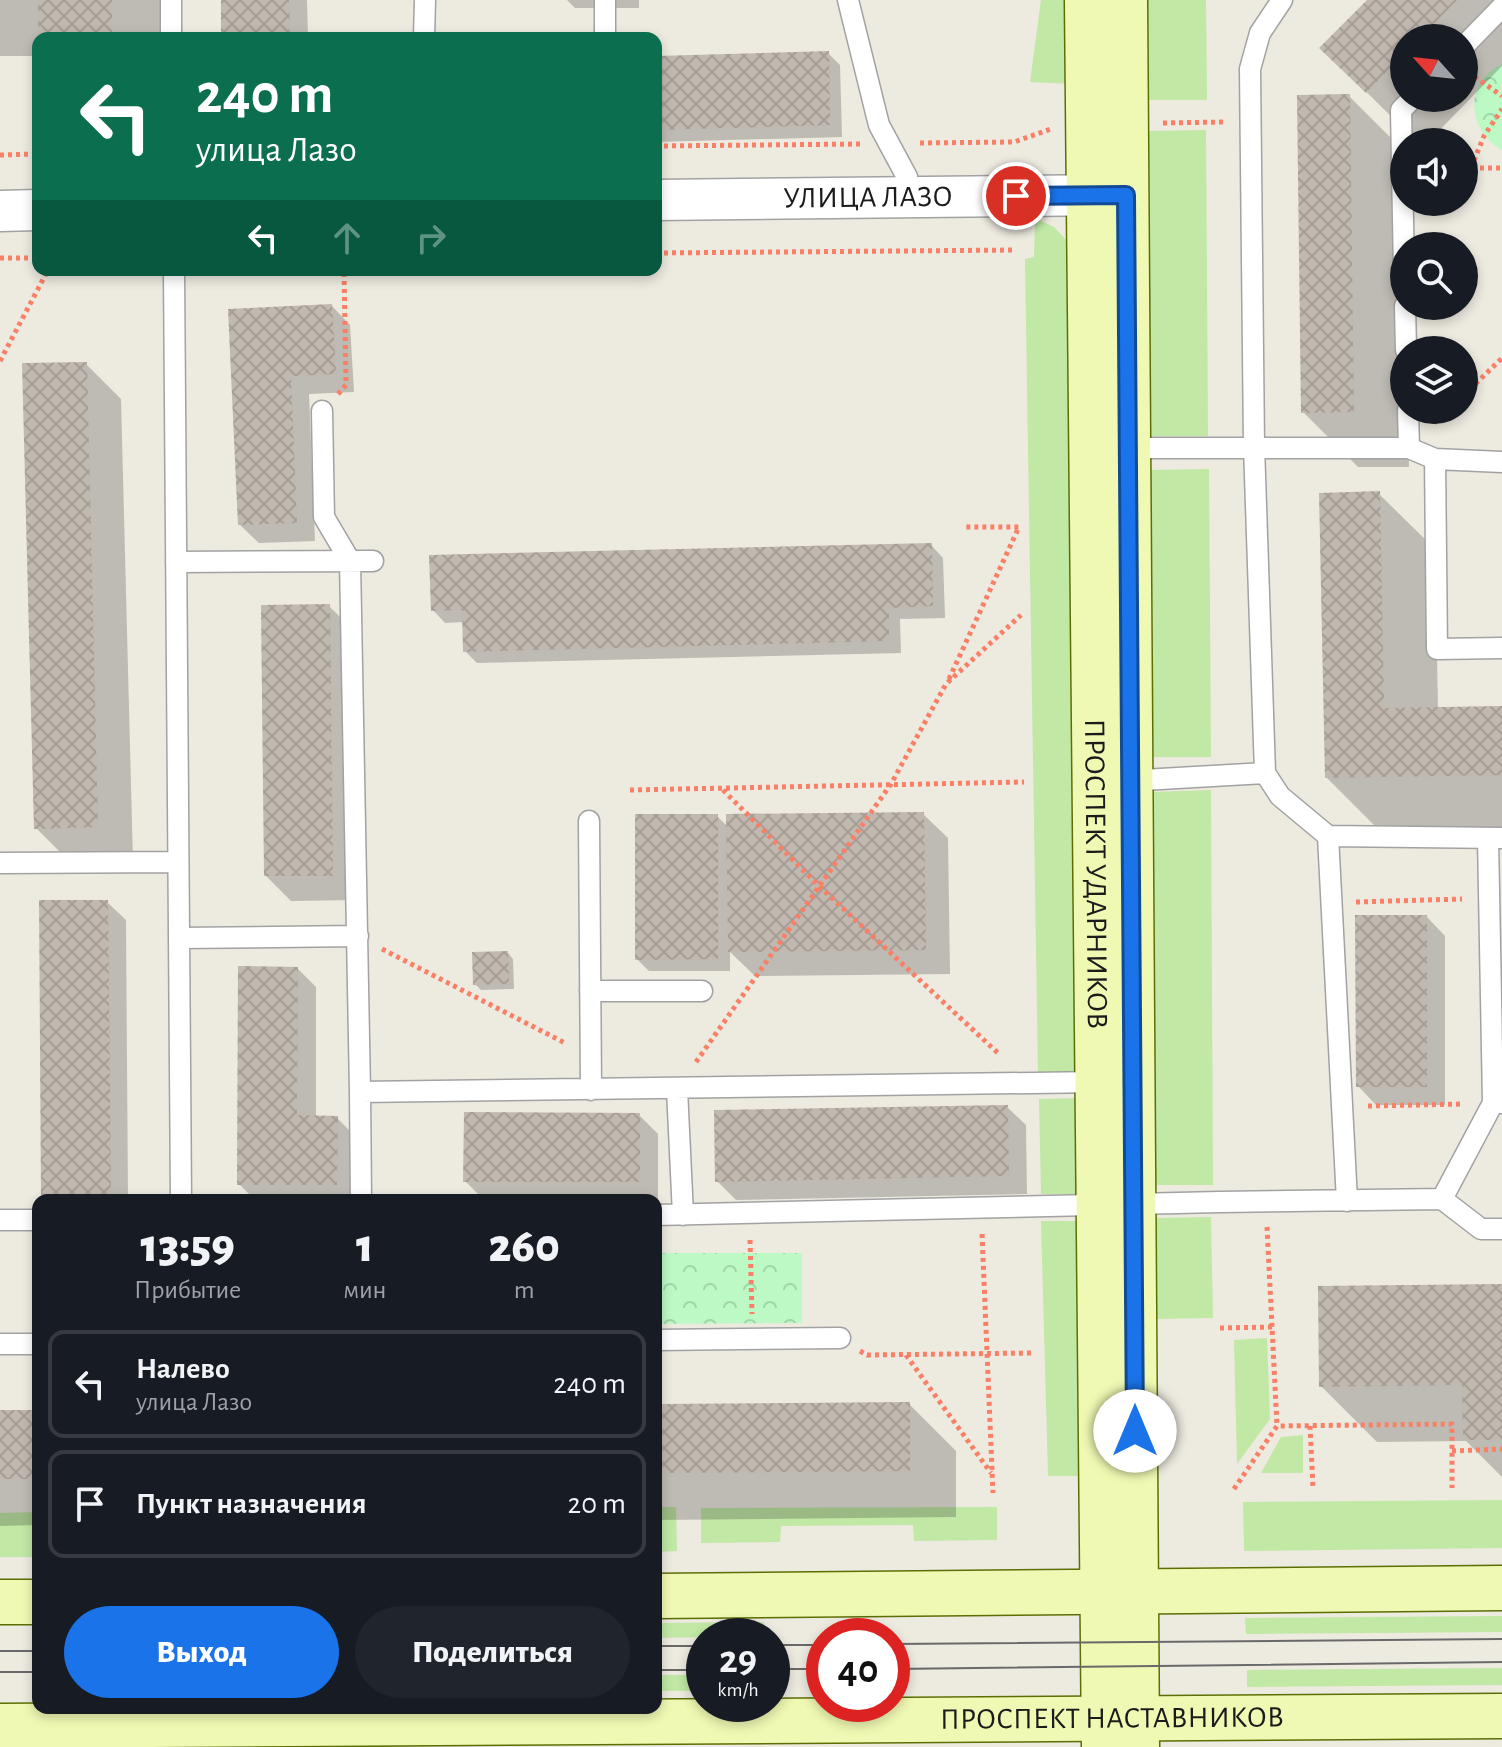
<!DOCTYPE html>
<html lang="ru">
<meta charset="utf-8">
<style>
:root{--surface:#171b24;--page:#20242c;--text:#f1f3f6;--muted:#9ea1a6;--line:#363941;--accent:#1a73e8}
body{margin:0;font-family:"Alegreya Sans",sans-serif;background:var(--page);color:var(--text);height:100vh;display:flex;flex-direction:column;font-size:30px;white-space:nowrap}
*{box-sizing:border-box;margin:0}
p{font-size:26px;color:var(--muted)}
.icon{flex:none;width:44px;height:44px;fill:none;stroke:currentColor;stroke-width:2;stroke-linecap:round;stroke-linejoin:round}
.map{position:relative;flex:1;overflow:hidden}
.drawer{position:absolute;left:32px;top:1194px;width:630px;height:520px;display:flex;flex-direction:column;background:var(--surface);border-radius:16px;box-shadow:0 4px 12px #0003}
.drawer>*{flex:none}
.hud{position:absolute;left:32px;top:32px;width:630px;height:244px;border-radius:16px;box-shadow:0 4px 12px #0003;background:#0b6e4f;color:#fff;overflow:hidden}
.needle{width:52px;rotate:297deg}
.tools{position:absolute;left:1390px;top:24px;display:grid;gap:16px}
.tools a{display:grid;place-items:center;width:88px;height:88px;border-radius:50%;background:var(--surface);box-shadow:0 4px 12px #0003;font-size:40px}
.speed{position:absolute;left:686px;top:1618px;display:flex;gap:16px;font-size:40px;font-weight:700;text-align:center}
.speed>*{display:grid;place-content:center;width:104px;height:104px;border-radius:50%;background:var(--surface);box-shadow:0 4px 12px #0003;line-height:1}
.speed small{font-size:20px;font-weight:400}
.speed .limit{border:12px solid #d22;background:#fff;color:#111}
.pin{position:absolute;display:grid;place-items:center;width:68px;height:68px;color:#fff;margin:-34px;border:4px solid #fff;border-radius:50%;box-shadow:0 2px 8px #0007}
.me{position:absolute;width:88px;margin:-44px;rotate:0deg;stroke-linejoin:round;filter:drop-shadow(0 0 6px #0008)}
.turn{display:flex;align-items:center;gap:28px;height:168px;padding:0 32px;font-size:36px}
.turn .icon{width:104px;height:104px;stroke-width:2.5}
.turn b{display:block;font-size:56px;line-height:68px}
.lanes{display:flex;align-items:center;height:76px;padding:0 32px;background:#0003;justify-content:center;gap:40px;direction:ltr}
.lanes .off{opacity:.35}
.eta{display:flex;justify-content:space-evenly;align-items:center;height:136px;text-align:center}
.eta b{font-size:48px;font-weight:800;line-height:56px}
.action{display:flex;gap:16px;margin-top:auto;padding:16px 32px}
.action a{flex:1;height:92px;border-radius:48px;background:var(--accent);color:#fff;font-size:32px;font-weight:800;line-height:92px;text-align:center}
.action a+a{background:var(--page);color:var(--text)}
ul{padding:0;list-style:none}
li{display:flex;align-items:center;gap:24px;height:108px;margin:0 16px 12px;padding:0 16px;border:4px solid var(--line);border-radius:16px}
li div{flex:1}
li b{display:block;font-size:30px}
li em{font-style:normal}
.map>svg:first-child{display:block}
.grass{fill:#c1e8a5}
.park{fill:url(#park-crowns)}
.shadow{fill:#0003;fill-rule:evenodd}
.building{fill:url(#building-cross-hatch)}
.lines{fill:none;stroke-linecap:round;stroke-linejoin:round}
.lane-casing{stroke:#a2a2a2;stroke-width:23}
.street-casing{stroke:#a2a2a2;stroke-width:43}
.secondary-casing{stroke:#5c6f05;stroke-width:47}
.path{stroke:#f98066;stroke-width:5;stroke-dasharray:4 4;stroke-linecap:butt}
.lane{stroke:#fff;stroke-width:20}
.street{stroke:#fff;stroke-width:40}
.secondary{stroke:#f0f9b3;stroke-width:44}
.tram{stroke:#696969;stroke-width:2}
.route-casing{stroke:#114b97;stroke-width:20}
.route{stroke:#1a73e8;stroke-width:14}
.labels{text-anchor:middle;dominant-baseline:central;stroke-width:7;stroke-linejoin:round;paint-order:stroke}
.street-label{font-size:30px;fill:#1b1b1b;stroke:#fff}
</style>
<div class="map">
<svg width="1502" height="1747" viewBox="0 0 1502 1747">
<defs>
<pattern id="park-crowns" width="20" height="18" patternUnits="userSpaceOnUse" patternTransform="scale(2)"><rect width="20" height="18" fill="#bcf9c5"/><path d="M2 6a3 3 0 1 1 6 0M12 15a3 3 0 1 1 6 0" fill="none" stroke="#a1d5a9"/></pattern>
<pattern id="building-cross-hatch" width="8" height="8" patternUnits="userSpaceOnUse" patternTransform="scale(2)"><rect width="8" height="8" fill="#c1b8b0"/><path d="M0 0l8 8M0 8l8-8" fill="none" stroke="#a59e97"/></pattern>
</defs>
<rect width="100%" height="100%" fill="#edeae0"/>
<path class="grass" d="M1041 0H1073V84L1030 82Z
M1146 0H1206L1207 100H1147Z
M1206 130 1208 436H1150L1148 131Z
M1035 218 1054 227 1068 242 1080 1073 1038 1075 1025 259 1034 257Z
M1209 469 1211 757H1152L1149 470Z
M1211 790 1213 1185H1155L1151 792Z
M1079 1098 1080 1194H1041L1039 1099Z
M1211 1217 1213 1318 1156 1319 1154 1218Z
M1041 1221H1081L1082 1476H1048Z
M1267 1338 1270 1419 1237 1464 1234 1340Z
M1303 1435V1473H1261L1281 1437Z
M1502 1500V1548L1244 1551 1243 1502Z
M656 1507H676L677 1551 656 1552Z
M997 1507V1540L914 1541 913 1525 781 1526 780 1542 701 1543V1508Z
M38 1512V1557H0V1513Z
M1502 1616V1632L1246 1634 1245 1618Z
M764 1622V1636L656 1638V1623Z
M1502 1668V1685L1247 1687V1670Z
M656 1675H704V1691H656Z"/>
<path class="park" d="M1502 64V150C1467 130 1463 83 1502 64Z
M656 1253H802V1323L656 1324Z"/>
<path class="shadow" d="M0 0H167V38H38V56H0Z
M223 0H307L308 38H223Z
M567 0H639V8H575Z
M1369 0H1502V66L1428 142H1417L1322 48ZM1404 38H1464V98H1404Z
M828 53 840 65 842 137 656 142V58Z
M1349 96 1404 151V410H1408L1409 467H1358L1303 412Z
M332 306 350 325 354 392 309 394 315 541 259 543 240 525 230 311Z
M86 364 121 399 133 862 71 863 36 828Z
M1379 494 1435 549 1438 709 1502 708V831L1382 833 1327 778Z
M931 545 943 558 945 618 900 619 901 653 477 663 465 651 464 622 445 623 433 610Z
M329 606 354 631 357 900 291 901 266 876Z
M923 814 948 838 950 974 755 976 730 952V971H649L637 959 717 816 728 827Z
M107 902 126 920 128 1200H49L43 1194Z
M1427 917 1445 936V1105H1376L1358 1086Z
M508 953 513 959 514 989 481 990 475 984Z
M298 969 316 987V1118H337L356 1137 355 1200H255L239 1184Z
M1007 1107 1026 1125 1027 1194 736 1200 717 1181Z
M639 1115 658 1134V1200H484L465 1181Z
M1502 1286V1477L1466 1441 1377 1442 1321 1386Z
M909 1404 956 1451V1517L656 1520V1406Z
M0 1412H38V1525L0 1526Z"/>
<path class="building" d="M38 0H112V38H38Z
M221 0H289L290 38H221Z
M1367 0H1457L1420 38H1404V54L1366 93 1319 48Z
M829 51 830 125 656 130V56Z
M1350 94 1354 412 1301 413 1297 95Z
M332 304 336 374 291 376 297 523 238 525 228 309Z
M87 362 98 827 34 829 22 363Z
M1380 491 1384 708 1502 706V775L1325 778 1319 493Z
M932 543 933 606 889 608V641L463 652 462 610 431 611 429 555Z
M330 604 333 876H264L261 605Z
M924 812 926 950 728 952 726 814Z
M635 814H718V959L635 960Z
M39 900H108L111 1195H41Z
M1355 915H1427V1087H1356Z
M508 951 509 984 473 985 472 952Z
M238 966 298 967 297 1115 338 1116 337 1185H237Z
M1008 1105 1009 1176 715 1182 714 1110Z
M464 1112 640 1113V1182H463Z
M1502 1284V1440H1463L1462 1385 1319 1387 1318 1286Z
M910 1402V1471L656 1473V1404Z
M0 1410H38V1479H0Z"/>
<g class="lines">
<g class="lane-casing">
<path id="lane" d="M171 0V38
M605 0V38
M848 0 879 125 907 177V197
M1282 0 1260 33 1250 69 1254 446 1265 773 1280 796 1328 836 1347 1201
M424 38 425 0
M1464 46 1502 7
M174 270 181 1200
M1404 272 1401 110 1413 98
M1405 306 1406 350
M1408 410 1409 448 1435 459 1437 649 1502 648
M322 411 324 517 350 561 360 1092 1100 1082
M1125 448H1409
M1435 459 1502 462
M176 562 373 561
M1125 781 1265 773
M589 821 591 1090
M1328 836 1502 838
M1488 838 1493 1103H1502
M0 863 178 862
M179 938 358 936
M590 991H702
M677 1089 683 1215
M360 1092 361 1200
M1442 1199 1493 1103
M656 1215 1220 1202 1442 1199 1481 1229H1502
M0 1220H38
M656 1340 840 1338
M0 1344H38"/>
</g>
<g class="street-casing">
<g id="street">
<path id="s1" d="M656 200 1120 195"/>
<path d="M0 211 38 210"/>
</g>
</g>
<g class="secondary-casing">
<g id="secondary">
<path id="s2" d="M1087 0 1104 1747"/>
<path d="M1125 0 1137 1747"/>
<path d="M656 1596 1502 1588"/>
<path d="M0 1602H38"/>
<path id="s3" d="M0 1726 1502 1716"/>
</g>
</g>
<path class="path" d="M1468 72 1502 96
M1163 123 1225 122
M920 143 1014 142 1051 129
M656 146 862 144
M0 155 38 154
M1464 168H1502
M1471 168 1484 136 1502 109
M656 253 1016 250
M0 258H38
M0 361 48 270
M338 394 346 385 344 270
M1464 395 1502 358
M1434 423 1448 410
M949 679 1019 527H965
M630 790 1024 782
M723 790 820 887 1000 1055
M1356 902 1462 899
M382 949 565 1043
M696 1062 891 784 946 684 1021 615
M1368 1106 1462 1104
M1267 1227 1277 1426
M982 1234 993 1493
M658 1240 659 1314
M750 1240 752 1314
M1220 1328 1272 1327
M860 1351 867 1355 1034 1353
M906 1355 991 1473
M1310 1426 1313 1488
M1452 1451 1502 1449
M1234 1489 1277 1426 1452 1424V1488"/>
<use href="#lane" class="lane"/>
<use href="#street" class="street"/>
<use href="#secondary" class="secondary"/>
<path class="tram" d="M892 1644 1502 1639
M772 1645H824
M656 1646H704
M0 1651H38
M772 1669H824
M892 1669 1502 1662
M656 1670H704
M0 1672H38"/>
</g>
<g class="lines">
<g class="route-casing">
<path id="route" d="M1016 196 1126 195 1135 1431"/>
</g>
<use href="#route" class="route"/>
</g>
<g class="labels">
<g class="street-label">
<text stroke="none"><textPath href="#s1" startOffset="212">УЛИЦА ЛАЗО</textPath></text>
<text stroke="none"><textPath href="#s2" startOffset="874">ПРОСПЕКТ УДАРНИКОВ</textPath></text>
<text stroke="none"><textPath href="#s3" startOffset="1112">ПРОСПЕКТ НАСТАВНИКОВ</textPath></text>
</g>
</g>
</svg>
<div class="tools">
<a><svg class="needle" viewBox="-14 -14 28 28"><path d="M0-13l5 13h-10z" fill="#e53935"/><path d="M0 13l5-13h-10z" fill="#9ea1a6"/></svg></a>
<a><svg class="icon" aria-label="sound" viewBox="0 0 24 24"><path d="M4 9h4l5-4v14l-5-4H4zM17 9q2 3 0 6"/></svg></a>
<a><svg class="icon" aria-label="search" viewBox="0 0 24 24"><circle cx="10" cy="10" r="6"/><path d="M15 15l6 6"/></svg></a>
<a><svg class="icon" aria-label="layers" viewBox="0 0 24 24"><path d="M12 4l9 5-9 5-9-5zM3 14l9 5 9-5"/></svg></a>
</div>
<div class="speed"><div>29<small>km/h</small></div><div class="limit">40</div></div>
<div class="pin" style="left:1016px;top:196px;background:#d93025"><svg class="icon" aria-label="arrive" viewBox="0 0 24 24"><path d="M6 21V4h12l-3 4 3 4H6"/></svg></div>
<svg class="me" style="left:1135px;top:1431px" viewBox="-20 -20 40 40"><circle r="19" fill="#fff"/><path d="M0-13L10 11 0 6-10 11z" fill="#1a73e8"/></svg>
<div class="hud">
<div class="turn"><svg class="icon" aria-label="left" viewBox="0 0 24 24"><path d="M17 20v-9H6M10 6l-5 5 5 5"/></svg><div><b>240 m</b>улица Лазо</div></div>
<div class="lanes"><svg class="icon" aria-label="left" viewBox="0 0 24 24"><path d="M17 20v-9H6M10 6l-5 5 5 5"/></svg><svg class="icon off" aria-label="ahead" viewBox="0 0 24 24"><path d="M12 20V5M6 11l6-6 6 6"/></svg><svg class="icon off" aria-label="right" viewBox="0 0 24 24"><path d="M7 20v-9h11M14 6l5 5-5 5"/></svg></div>
</div>
<section class="drawer">
<div class="eta">
<div><b>13:59</b><p>Прибытие</p></div>
<div><b>1</b><p>мин</p></div>
<div><b>260</b><p>m</p></div>
</div>
<ul>
<li><svg class="icon" aria-label="left" viewBox="0 0 24 24"><path d="M17 20v-9H6M10 6l-5 5 5 5"/></svg><div><b>Налево</b><p>улица Лазо</p></div><em>240 m</em></li>
<li><svg class="icon" aria-label="arrive" viewBox="0 0 24 24"><path d="M6 21V4h12l-3 4 3 4H6"/></svg><div><b>Пункт назначения</b></div><em>20 m</em></li>
</ul>
<div class="action"><a>Выход</a><a>Поделиться</a></div>
</section>
</div>
